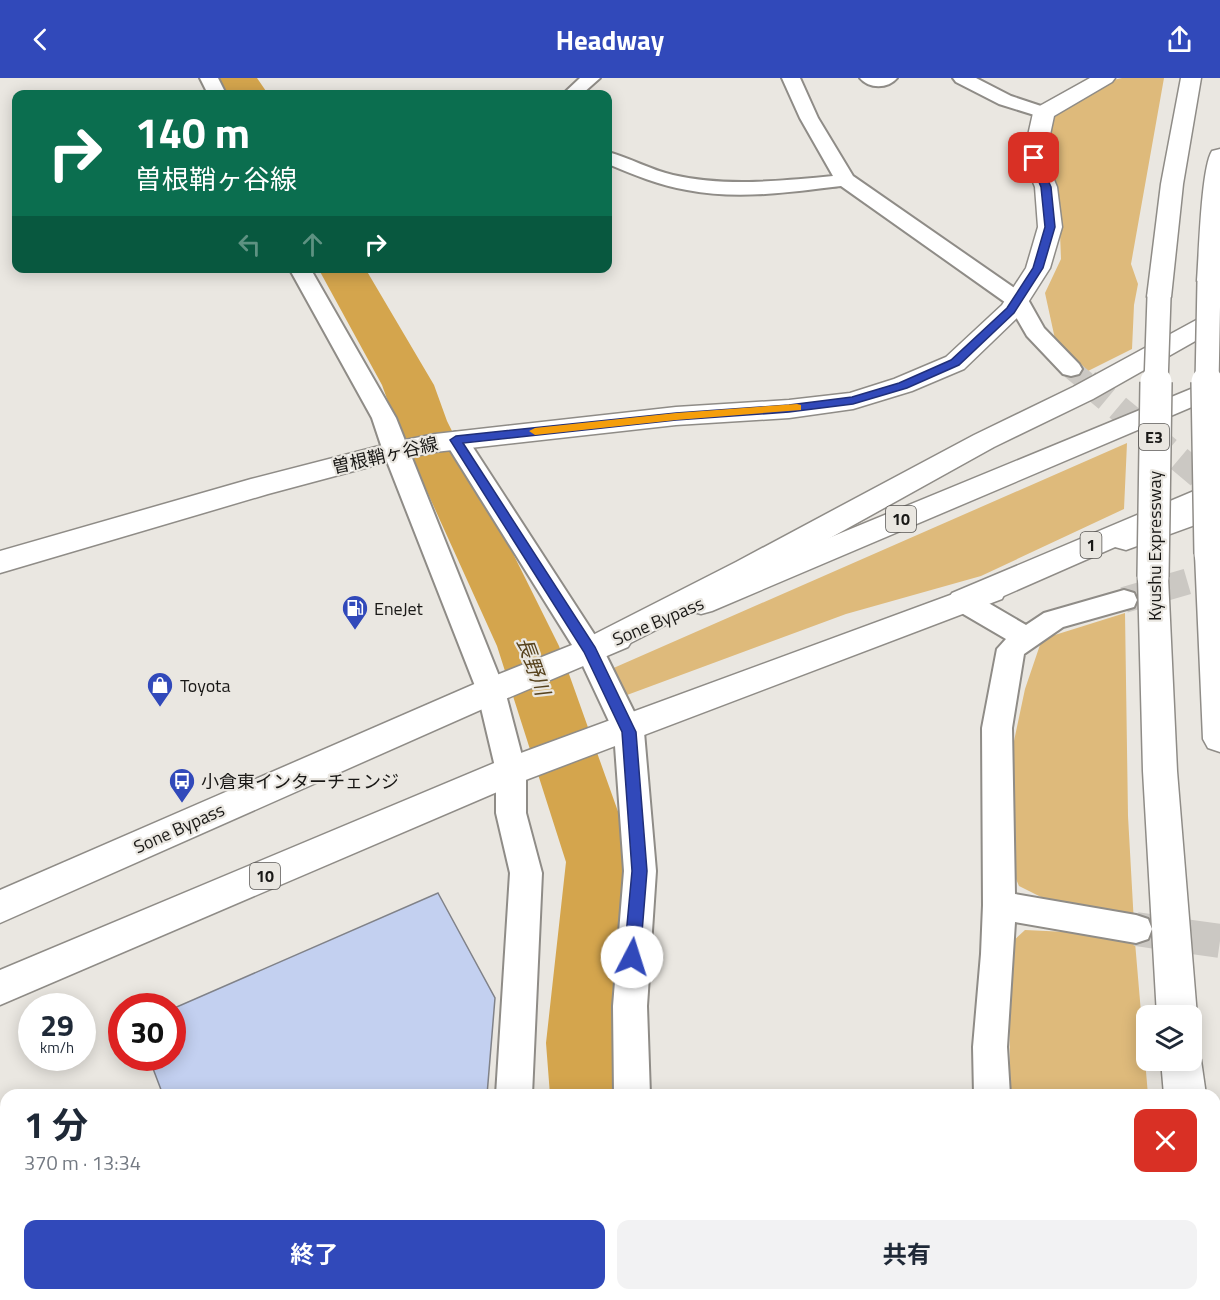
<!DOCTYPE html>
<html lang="ja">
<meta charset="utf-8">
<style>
:root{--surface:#fff;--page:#f2f2f3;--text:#1f2937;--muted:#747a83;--accent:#3149ba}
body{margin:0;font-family:"Titillium Web","Noto Sans JP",sans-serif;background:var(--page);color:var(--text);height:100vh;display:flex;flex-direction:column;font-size:22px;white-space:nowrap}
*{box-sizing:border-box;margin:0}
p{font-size:20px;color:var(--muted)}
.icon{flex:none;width:33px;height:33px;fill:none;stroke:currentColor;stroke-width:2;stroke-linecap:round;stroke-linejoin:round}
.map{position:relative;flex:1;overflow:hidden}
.details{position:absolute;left:0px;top:1011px;width:1221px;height:212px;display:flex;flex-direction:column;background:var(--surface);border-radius:18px 18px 0 0;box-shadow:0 3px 15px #0003}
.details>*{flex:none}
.hud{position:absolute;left:12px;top:12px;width:600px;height:183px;border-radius:12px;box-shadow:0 3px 15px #0003;background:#0b6e4f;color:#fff;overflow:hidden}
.buttons{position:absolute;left:1136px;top:927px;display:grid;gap:12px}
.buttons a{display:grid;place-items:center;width:66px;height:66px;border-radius:12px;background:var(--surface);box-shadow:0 3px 15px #0003;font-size:30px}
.speed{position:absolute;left:18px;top:915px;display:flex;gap:12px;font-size:30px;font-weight:700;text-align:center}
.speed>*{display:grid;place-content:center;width:78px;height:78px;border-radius:50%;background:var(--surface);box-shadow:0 3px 15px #0003;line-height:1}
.speed small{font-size:15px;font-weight:400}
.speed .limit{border:9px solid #d22;background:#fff;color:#111}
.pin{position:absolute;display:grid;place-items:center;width:51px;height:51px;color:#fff;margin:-26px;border-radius:12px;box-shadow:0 3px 9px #0006}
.me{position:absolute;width:66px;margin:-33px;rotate:5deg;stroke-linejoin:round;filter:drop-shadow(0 0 4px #0008)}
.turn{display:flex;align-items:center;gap:21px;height:126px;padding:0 24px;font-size:27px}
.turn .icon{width:78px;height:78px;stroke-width:2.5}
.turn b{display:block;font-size:42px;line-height:51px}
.lanes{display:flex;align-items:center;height:57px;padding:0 24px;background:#0003;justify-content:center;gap:30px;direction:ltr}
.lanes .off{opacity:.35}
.round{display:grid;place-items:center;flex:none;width:63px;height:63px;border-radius:12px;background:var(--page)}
.headline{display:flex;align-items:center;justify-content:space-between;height:102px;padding:0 24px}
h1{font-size:36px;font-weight:700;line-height:45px}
.action{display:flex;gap:12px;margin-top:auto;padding:12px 24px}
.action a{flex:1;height:69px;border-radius:12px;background:var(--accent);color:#fff;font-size:24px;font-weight:700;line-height:69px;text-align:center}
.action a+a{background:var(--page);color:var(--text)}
header{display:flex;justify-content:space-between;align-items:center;height:78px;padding:0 24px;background:var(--accent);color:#fff;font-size:27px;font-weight:700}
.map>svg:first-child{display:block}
.green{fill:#deba7b}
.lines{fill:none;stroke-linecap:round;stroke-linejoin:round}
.river{fill:#d4a54d;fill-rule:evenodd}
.building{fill:#c3d0f0;stroke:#808288;stroke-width:1.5}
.minor-tunnel-far2{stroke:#cbc8c3;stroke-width:20;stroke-dasharray:20 10;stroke-linecap:butt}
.minor-tunnel-far1{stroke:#cbc8c3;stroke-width:26;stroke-dasharray:26 14;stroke-linecap:butt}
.minor-tunnel{stroke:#cbc8c3;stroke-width:34;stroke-dasharray:34 17;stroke-linecap:butt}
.minor-casing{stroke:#8f8c87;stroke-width:4}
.primary-casing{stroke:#8f8c87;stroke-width:3}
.trunk-casing{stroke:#8f8c87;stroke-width:3}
.motorway-casing{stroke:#8f8c87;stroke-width:3}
.minor{fill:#fff;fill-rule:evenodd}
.primary{fill:#fff;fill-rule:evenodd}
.trunk{fill:#fff;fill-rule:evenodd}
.motorway{fill:#fff;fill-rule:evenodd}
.motorway-bridge-far1-casing{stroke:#8f8c87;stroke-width:26;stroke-linecap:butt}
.motorway-bridge-casing{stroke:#8f8c87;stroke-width:34;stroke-linecap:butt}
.motorway-bridge-far1{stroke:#fff;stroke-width:23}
.motorway-bridge{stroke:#fff;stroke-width:31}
.route{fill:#3149ba;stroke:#202f79;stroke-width:1.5}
.slow{fill:#f59e0b}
.labels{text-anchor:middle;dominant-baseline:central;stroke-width:4.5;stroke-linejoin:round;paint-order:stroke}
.shield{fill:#eae7e1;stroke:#585653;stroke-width:1.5}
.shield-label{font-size:16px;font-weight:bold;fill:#191816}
.street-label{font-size:18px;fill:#191816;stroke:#eae7e1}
.poi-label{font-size:18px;fill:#191816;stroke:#eae7e1;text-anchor:start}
.water-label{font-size:20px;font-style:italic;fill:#57431e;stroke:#eae7e1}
</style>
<header><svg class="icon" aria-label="back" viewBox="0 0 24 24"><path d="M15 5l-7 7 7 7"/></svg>Headway<svg class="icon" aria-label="share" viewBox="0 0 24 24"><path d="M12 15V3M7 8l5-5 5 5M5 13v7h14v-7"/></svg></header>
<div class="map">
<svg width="1220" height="1222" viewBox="0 0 1220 1222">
<rect width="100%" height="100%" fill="#eae7e1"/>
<path class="green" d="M1122 0H1164L1131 186 1138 206 1134 227 1132 271 1086 294 1063 275 1055 261 1045 215 1061 181 1060 155 1045 104 1040 70 1048 42 1060 28 1109 3Z
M1127 365 1124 431 981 498 846 536 627 617 609 592Z
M1125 535 1128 738 1135 864 1148 1017H1010L1009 874 1011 865 1025 852 1067 854 1062 823 1051 824 1019 808 1011 789 1009 733 1014 663 1025 611 1042 561Z
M1164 1216 1165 1222H1015V1217Z"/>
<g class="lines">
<path class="river" d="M217 0H257L268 16H228Z
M318 190H365L434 307 447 343 559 568 636 784 622 965 628 1017H550L546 965 566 784 497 568 395 343 382 307Z
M568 1216H654L655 1222H569Z"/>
</g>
<path class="building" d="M438 815 495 920 487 1017H163L149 980H172V931Z
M151 1216H461L464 1222H140Z"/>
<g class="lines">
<path class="minor-tunnel-far2" d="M1071 291 1089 306"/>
<path class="minor-tunnel-far1" d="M1087 304 1220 415
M1124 522 1220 494"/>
<path class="minor-tunnel" d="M1136 851 1220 863"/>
<g class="minor-casing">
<path id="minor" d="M200 0H218L226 16H208Z
M580 0H600L582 16H563Z
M782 0H800L818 40 853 98 1026 218 1044 250 1079 286 1082 291 1079 296 1071 298 1063 296 1027 258 1009 227 841 108C791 114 738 122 687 112 659 107 634 97 608 86V74C630 80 651 92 673 97 725 109 780 103 833 98L800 40Z
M860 0H897C888 11 869 11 860 0Z
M953 0H976L1011 18 1050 31 1053 35 1050 39 1044 40 999 26 956 4Z
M289 190H310L396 340 505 613 526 693V735L542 795 532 1017H496L510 795 496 735V693L477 613 383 373 372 340Z
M456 354 465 357 600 565 644 654 656 793 647 928 650 1017H614L613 928 624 793 614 654 577 575 444 362 447 357Z
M1124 512 1134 515 1137 522 1134 529 1063 549 1024 576 1012 650 1015 816 1136 837 1148 841 1152 851 1148 861 1136 865 1015 844 1007 969 1010 1017H974L973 969 981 876 983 827 982 650 997 571 1006 561 953 530 950 523 953 516 963 513 973 516 1026 547 1044 535Z
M497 1216H537L538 1222H498Z
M628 1216H668L669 1222H629Z
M979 1216H1019V1222H979Z"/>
</g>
<g class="primary-casing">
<path id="primary" d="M1090 0H1115L1112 4 1054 38 1045 80 1057 109 1062 149 1050 190 1020 237 964 291 912 313 853 331 789 340 676 347 435 374 395 382 268 416 0 495V473L251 401 395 364 435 356 676 329 789 322 850 315 894 301 946 279 1002 227 1026 190 1038 149 1035 109 1023 80 1033 35 1036 30Z"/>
</g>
<g class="trunk-casing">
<path id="trunk" d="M1220 299V317L712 533 701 536 690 533 685 525 690 517Z
M1220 417V438L1126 472 1115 469 1111 462 1115 455Z
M991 502 1002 505 1006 513 1002 521 523 703 0 927V892L499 683Z
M617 549 628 553 633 561 628 569 503 622 0 845V812L479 604Z"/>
</g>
<g class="motorway-casing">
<path id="motorway" d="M1181 0H1201L1183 106 1171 219 1168 224 1159 226 1150 224 1147 219 1161 106Z
M1220 71V205L1218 208 1209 210 1200 208 1197 203C1199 178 1201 90 1212 73Z
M1220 231V249L1093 321 994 369 758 500 601 580 590 584 579 580 574 572 579 564 736 484 974 357 1073 309 1211 234Z
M1220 402V423L974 531 963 534 952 531 947 523 952 515Z
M1210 466 1220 468V674L1208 670 1203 661 1195 476 1199 469Z
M1153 488 1164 491 1168 499 1177 693 1197 938 1191 951V938H1157L1143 693 1138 499 1142 491Z
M1191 967 1195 969 1201 982 1206 1017H1164L1161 982H1191Z
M1215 1196 1220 1198V1222H1186L1185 1216H1215Z"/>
</g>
<use href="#minor" class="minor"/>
<use href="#primary" class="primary"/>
<use href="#trunk" class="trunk"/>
<use href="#motorway" class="motorway"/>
<g class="motorway-bridge-far1-casing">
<path id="motorway-bridge-far1" d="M1156 306 1159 219
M1207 306 1209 203"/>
</g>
<g class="motorway-bridge-casing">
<path id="motorway-bridge" d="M1207 304 1210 476
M1153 499 1156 304"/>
</g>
<use href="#motorway-bridge-far1" class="motorway-bridge-far1"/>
<use href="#motorway-bridge" class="motorway-bridge"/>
</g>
<path class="route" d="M1034 77 1038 80 1051 109 1055 149 1043 190 1014 235 959 287 907 310 853 326 789 334 676 342 463 365 595 569 636 654 647 793 640 879 638 884 632 886 627 884 624 879 632 793 622 654 584 574 450 362 456 358 676 335 789 327 852 319 899 305 951 282 1007 230 1033 190 1045 149 1041 109 1029 80Z"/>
<path class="slow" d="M797 326 801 327V332L676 342 535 357 529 353 535 350 676 335Z"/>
<defs>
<g id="fuel-pin" transform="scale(1.35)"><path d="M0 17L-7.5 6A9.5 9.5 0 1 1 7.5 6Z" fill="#3149ba" stroke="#eae7e1"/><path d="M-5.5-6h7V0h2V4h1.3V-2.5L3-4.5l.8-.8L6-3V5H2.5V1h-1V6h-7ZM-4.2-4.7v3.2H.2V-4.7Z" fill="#fff"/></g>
<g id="shop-pin" transform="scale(1.35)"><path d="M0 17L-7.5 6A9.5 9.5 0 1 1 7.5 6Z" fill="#3149ba" stroke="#eae7e1"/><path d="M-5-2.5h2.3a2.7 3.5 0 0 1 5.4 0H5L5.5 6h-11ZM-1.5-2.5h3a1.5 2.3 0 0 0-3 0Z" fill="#fff"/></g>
<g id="bus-pin" transform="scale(1.35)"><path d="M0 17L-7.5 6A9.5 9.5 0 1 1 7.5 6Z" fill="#3149ba" stroke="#eae7e1"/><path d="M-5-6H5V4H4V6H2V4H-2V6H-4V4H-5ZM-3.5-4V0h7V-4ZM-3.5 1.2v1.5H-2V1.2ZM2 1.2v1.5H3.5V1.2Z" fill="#fff"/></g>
</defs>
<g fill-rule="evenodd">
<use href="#fuel-pin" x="355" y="530"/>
<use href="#shop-pin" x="160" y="607"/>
<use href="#bus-pin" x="182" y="703"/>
</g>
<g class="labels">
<g class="shield">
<rect x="1139" y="346" width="30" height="26" rx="4.5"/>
<rect x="886" y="428" width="30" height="26" rx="4.5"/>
<rect x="1080.5" y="454" width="21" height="26" rx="4.5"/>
<rect x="250" y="785" width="30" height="26" rx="4.5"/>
</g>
<g class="shield-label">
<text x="1154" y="359">E3</text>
<text x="901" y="441">10</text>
<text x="1091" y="467">1</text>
<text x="265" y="798">10</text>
</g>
<g class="street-label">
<text transform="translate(385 377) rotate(-13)">曽根鞘ヶ谷線</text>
<text transform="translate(1154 468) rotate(-90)">Kyushu Expressway</text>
<text transform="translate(658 543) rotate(-23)">Sone Bypass</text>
<text transform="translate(179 750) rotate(-24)">Sone Bypass</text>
</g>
<g class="poi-label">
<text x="374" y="530">EneJet</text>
<text x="180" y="607">Toyota</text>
<text x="201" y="703">小倉東インターチェンジ</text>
</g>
<g class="water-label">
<text transform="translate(534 588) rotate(70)">長野川</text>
</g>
</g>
</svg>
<div class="buttons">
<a><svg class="icon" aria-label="layers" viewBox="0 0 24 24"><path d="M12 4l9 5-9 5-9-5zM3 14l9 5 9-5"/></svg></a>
</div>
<div class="speed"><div>29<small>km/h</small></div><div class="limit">30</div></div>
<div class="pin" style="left:1034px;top:80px;background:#d93025"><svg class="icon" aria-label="arrive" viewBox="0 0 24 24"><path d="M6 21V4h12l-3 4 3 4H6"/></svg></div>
<svg class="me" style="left:632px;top:879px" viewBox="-20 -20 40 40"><circle r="19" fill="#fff"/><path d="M0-13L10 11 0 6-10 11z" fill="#3149ba"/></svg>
<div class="hud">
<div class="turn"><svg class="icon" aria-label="right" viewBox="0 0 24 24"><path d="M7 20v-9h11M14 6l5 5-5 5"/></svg><div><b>140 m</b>曽根鞘ヶ谷線</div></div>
<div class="lanes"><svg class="icon off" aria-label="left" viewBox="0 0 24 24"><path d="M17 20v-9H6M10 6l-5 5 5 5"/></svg><svg class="icon off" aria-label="ahead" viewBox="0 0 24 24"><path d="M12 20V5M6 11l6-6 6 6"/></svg><svg class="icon" aria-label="right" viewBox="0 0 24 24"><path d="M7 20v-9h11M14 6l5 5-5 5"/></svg></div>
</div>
<section class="details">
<div class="headline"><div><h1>1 分</h1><p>370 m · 13:34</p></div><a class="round" style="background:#d93025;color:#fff"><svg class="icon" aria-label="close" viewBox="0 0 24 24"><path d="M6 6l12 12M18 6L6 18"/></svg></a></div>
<div class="action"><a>終了</a><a>共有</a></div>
</section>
</div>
